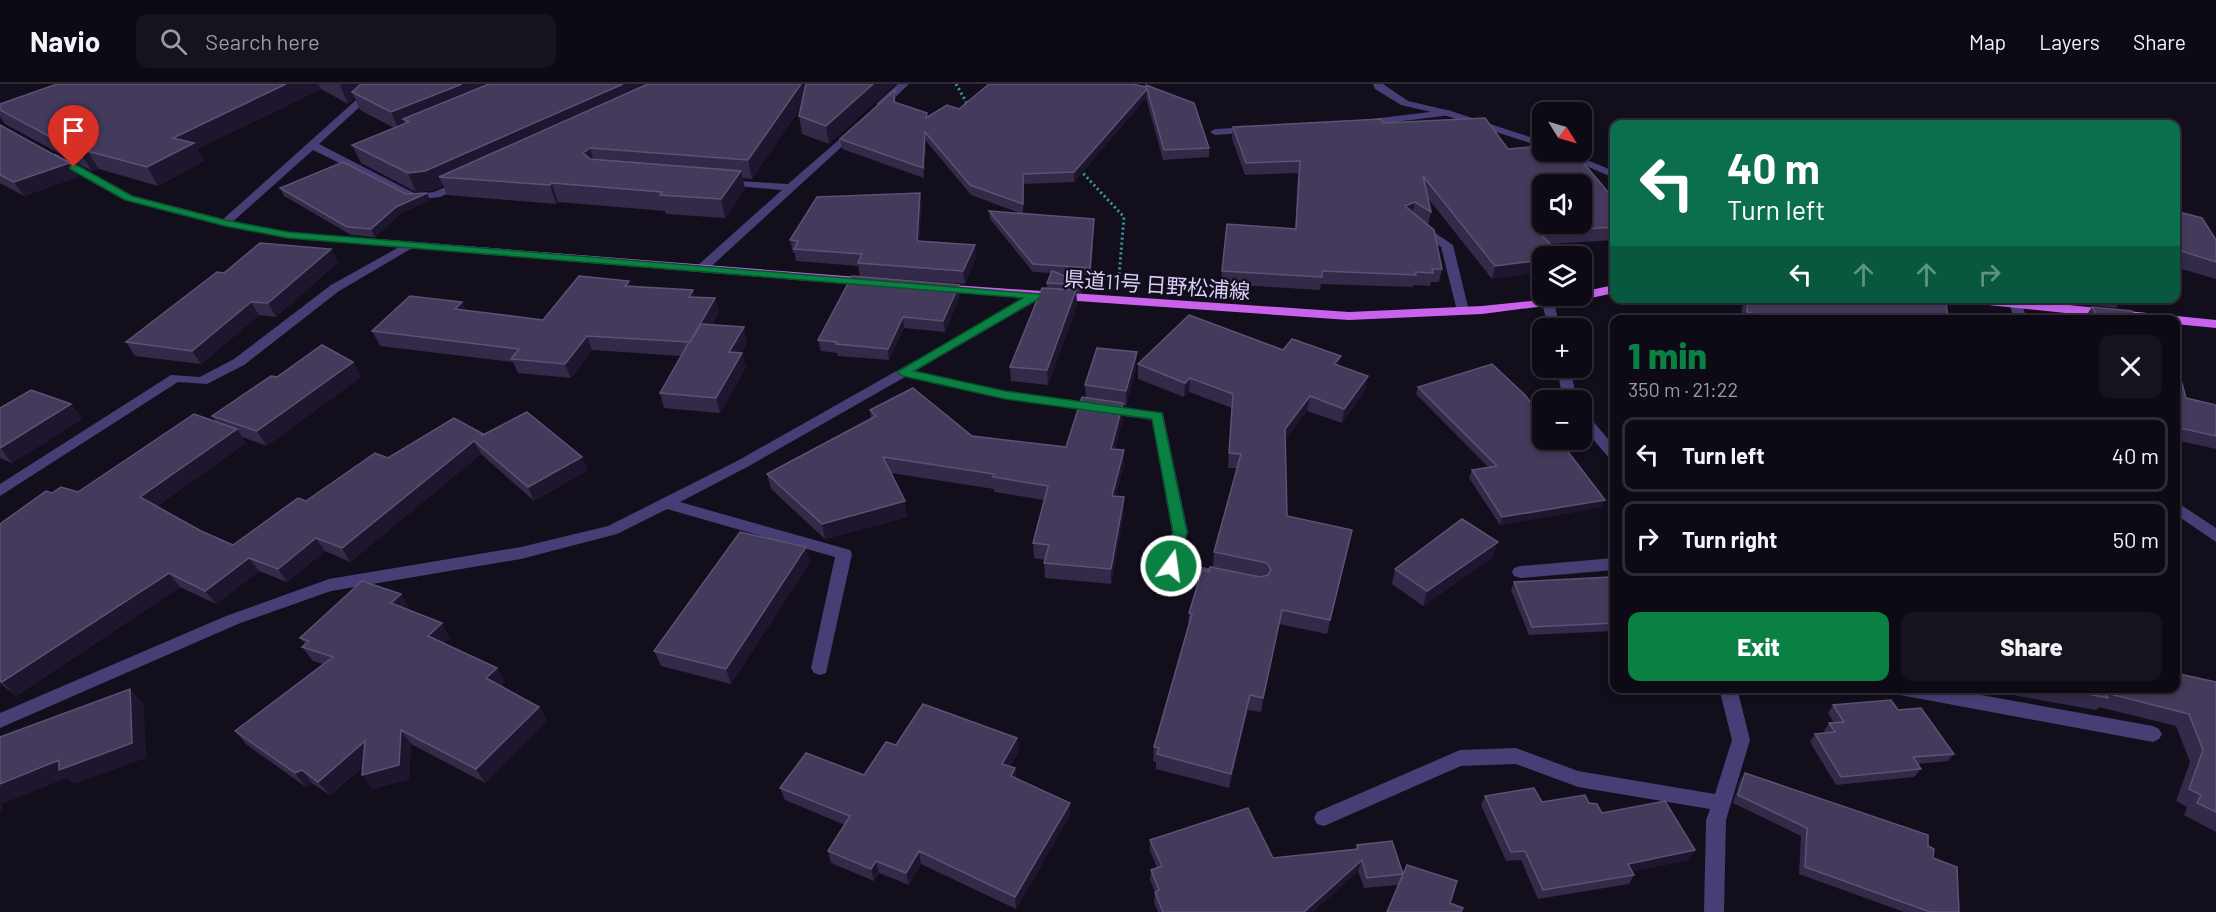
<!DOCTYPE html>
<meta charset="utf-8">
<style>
:root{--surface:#0e0a15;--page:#17131e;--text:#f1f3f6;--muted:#9b9aa0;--line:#2e2b34;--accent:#0b8043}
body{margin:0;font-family:Barlow,"Noto Sans JP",sans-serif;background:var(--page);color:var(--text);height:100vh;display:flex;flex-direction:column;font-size:22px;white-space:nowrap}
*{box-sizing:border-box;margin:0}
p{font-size:20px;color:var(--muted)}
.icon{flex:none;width:33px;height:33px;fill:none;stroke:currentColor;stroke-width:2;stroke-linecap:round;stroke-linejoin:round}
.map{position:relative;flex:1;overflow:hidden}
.drawer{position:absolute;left:1610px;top:231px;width:570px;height:378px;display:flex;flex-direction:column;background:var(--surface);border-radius:12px;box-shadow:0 3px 9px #0003,0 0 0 2px var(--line)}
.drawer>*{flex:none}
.banner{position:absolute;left:1610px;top:36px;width:570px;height:183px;border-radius:12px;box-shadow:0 3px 9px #0003,0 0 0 2px var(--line);background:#0b6e4f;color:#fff;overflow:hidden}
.needle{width:39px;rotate:127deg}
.fabs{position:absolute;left:1532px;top:18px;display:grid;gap:12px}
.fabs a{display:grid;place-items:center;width:60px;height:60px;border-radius:12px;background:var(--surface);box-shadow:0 3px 9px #0003,0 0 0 2px var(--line);font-size:30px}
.pin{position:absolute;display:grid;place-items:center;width:51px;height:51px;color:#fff;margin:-62px -26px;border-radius:50% 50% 50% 0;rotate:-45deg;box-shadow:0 0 6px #0007}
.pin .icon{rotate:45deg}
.me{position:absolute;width:66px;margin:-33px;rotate:14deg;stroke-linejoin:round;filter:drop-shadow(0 0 4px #0008)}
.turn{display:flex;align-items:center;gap:21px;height:126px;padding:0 18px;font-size:27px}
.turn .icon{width:78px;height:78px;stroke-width:2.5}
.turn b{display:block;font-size:42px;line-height:51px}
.lanes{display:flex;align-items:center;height:57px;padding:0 18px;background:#0003;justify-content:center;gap:30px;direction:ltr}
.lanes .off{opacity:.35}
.round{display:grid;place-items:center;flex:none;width:63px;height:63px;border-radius:12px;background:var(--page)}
.head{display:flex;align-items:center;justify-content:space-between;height:102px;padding:0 18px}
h1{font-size:36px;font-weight:800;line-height:45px;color:var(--accent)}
.button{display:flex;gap:12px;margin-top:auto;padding:12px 18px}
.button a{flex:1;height:69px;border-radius:12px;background:var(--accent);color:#fff;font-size:24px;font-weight:800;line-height:69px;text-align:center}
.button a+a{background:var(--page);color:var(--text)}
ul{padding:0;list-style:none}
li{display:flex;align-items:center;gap:18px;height:75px;margin:0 12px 9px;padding:0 6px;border:3px solid var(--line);border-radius:12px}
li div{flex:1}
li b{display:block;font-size:22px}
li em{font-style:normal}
header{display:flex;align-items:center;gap:36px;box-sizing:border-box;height:84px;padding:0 30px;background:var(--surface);border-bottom:2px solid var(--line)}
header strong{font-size:28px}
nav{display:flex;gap:33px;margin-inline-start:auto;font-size:21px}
.search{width:420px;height:54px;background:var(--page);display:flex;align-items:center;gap:15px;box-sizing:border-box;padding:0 21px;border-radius:12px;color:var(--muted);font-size:22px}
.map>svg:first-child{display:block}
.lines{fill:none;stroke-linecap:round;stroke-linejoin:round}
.path{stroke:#3b9ba1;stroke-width:3;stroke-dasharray:2 3;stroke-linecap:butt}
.lane{fill:#473e75;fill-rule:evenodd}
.street{fill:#473e75;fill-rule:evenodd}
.primary{fill:#c963ec;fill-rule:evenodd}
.wall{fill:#332948}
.shaded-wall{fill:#1e162f}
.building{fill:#443a5b;stroke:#5c5274;stroke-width:1.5;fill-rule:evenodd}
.route{fill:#0b8043;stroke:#07532c;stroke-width:1.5}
.labels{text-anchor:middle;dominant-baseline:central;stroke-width:4.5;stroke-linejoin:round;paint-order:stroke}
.street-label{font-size:21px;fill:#d9cff9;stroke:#120e1c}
</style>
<header>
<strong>Navio</strong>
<div class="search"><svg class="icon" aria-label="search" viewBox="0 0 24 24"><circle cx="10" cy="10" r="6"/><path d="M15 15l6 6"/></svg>Search here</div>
<nav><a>Map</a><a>Layers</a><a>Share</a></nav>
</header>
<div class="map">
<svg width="2216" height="828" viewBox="0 0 2216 828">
<rect width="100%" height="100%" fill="#120e1c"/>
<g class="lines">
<path class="path" d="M956 0 969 23
M1080 86 1124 133 1119 192"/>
<path class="lane" d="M1447 26 1451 27V31L1363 42 1358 39 1363 36Z
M1253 43 1258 46 1257 48 1215 51 1210 48 1215 45Z"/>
<path class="street" d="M374 0H385L319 60 416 110 434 108 464 95 468 96V100L440 113 414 116 313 66 229 141H221V137Z
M898 0H909L885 23H877V19Z
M1373 0H1383L1408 17 1451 27 1542 57V63L1444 31 1401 21 1375 5Z
M856 41 861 44 860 46 705 188H697V182L782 106 725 101 721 100V96L788 100Z
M1554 68H1567L1614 87V94Z
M1419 138 1453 161 1469 227 1467 230H1459L1457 227 1441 163 1415 143 1413 141Z
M410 157 416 161 414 163 339 207 244 281 207 300 178 298 0 412V400L171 291 200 293 234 275 331 201Z
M1036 208 1040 209 1042 212 1040 215 915 287 1005 307 1163 329 1188 448 1180 478 1226 488 1228 492 1226 496 1220 498 1171 488 1165 486 1163 482 1172 448 1152 336 1005 315 905 293 749 382 680 418 850 466 852 470 826 589 820 591 814 589 811 584 835 473 667 425 617 450 521 475 331 507 238 540 0 644V629L226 532 329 495 521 463 608 442 739 376Z
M1548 214 1554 218 1560 244H1548L1542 218Z
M2015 216 2021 220 2028 236H2015L2009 220Z
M1557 284H1570L1577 316H1563Z
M1581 327 1586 329 1614 362V376L1609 374 1581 341Z
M2175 417 2216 444V458L2175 430Z
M1614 474V486L1520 494 1514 492 1512 488 1514 484 1520 482Z
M1719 604H1737L1750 656 1726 736 1724 828H1704L1706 736 1710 725 1578 703 1516 680 1461 682 1324 742 1317 740 1314 734 1317 728 1460 666 1516 664 1578 687 1715 710 1732 656Z
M1892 604H1942L2153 642 2159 645 2162 650 2159 655 2153 658 1900 611 1894 609Z"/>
<path class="primary" d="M55 70 133 112 226 136 288 148 870 194 876 198 870 202 288 154 225 142 125 116 51 75 50 73Z
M938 200 1349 228 1482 222 1581 212V208L1614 201V209L1568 219 1482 230 1349 236 934 207 932 204 934 201Z
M1953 214H2001L2216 236V244L2175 240V236H2133L1959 218Z"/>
</g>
<path class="wall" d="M57 0H895L829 60 802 50 799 32 801 23 752 95 742 94 745 105 725 134 666 130 665 127 558 118 556 120 447 111 443 101 433 106 416 108 361 79 352 61 394 44 360 26 355 14 348 20 321 5 197 65 204 77 158 102 99 85 92 87 5 40 0 33V20Z
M1146 3 1209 64V73L1163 76 1146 14 1074 98 1024 100 1023 130 1094 135V142L1091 191 1058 189 1082 198V206L1081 209 1076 208 1077 221 1048 301 1011 297 1010 283 1047 205V199L1051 189 1033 188 990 135 989 127 1022 130 971 111 926 57 924 94 842 65 840 55 895 6 896 19 927 29V33L959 25Z
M1383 39 1508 65 1614 115V156L1550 160 1492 195 1427 113 1431 128 1428 141 1442 185 1439 198H1431L1430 202 1414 201 1413 203 1321 200 1320 206 1221 200 1222 187 1295 144 1298 89 1245 91 1232 55 1233 43Z
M0 41 78 93 24 112 0 99Z
M280 104 406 110 430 116 400 130 375 153 351 151 284 112Z
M922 121 919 157 976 174 965 200 860 192 858 182 796 177 795 169H793L790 156Z
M2175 127 2216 156V195L2175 183Z
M331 165 338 178 276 233 259 231 201 280 135 272 126 258 224 189Z
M629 197 631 203 693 206 695 213 715 214 719 228 712 241 747 258 741 269 746 283 720 329 664 324 660 309 681 272 592 266 571 294 518 289 513 278 380 262 372 247 466 227 543 236Z
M959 201 960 212 945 248 904 244 889 276 838 272 837 269 821 267 818 256Z
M1743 214H1945L1948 232 1965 236H1741Z
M2073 214H2122L2116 224 2076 219Z
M2092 223 2138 236H2086L2085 233Z
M1283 266 1339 282 1365 307 1342 339 1307 327 1285 356 1287 432 1349 461 1327 550 1279 540 1261 628 1248 626 1229 704 1156 685V678L1153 677 1154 663 1188 544 1189 529 1262 493 1213 483 1214 468 1237 384H1228L1232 324 1189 308 1184 313 1138 295V280Z
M353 278 361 293 267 362 242 353 246 359 157 422 201 447 233 461 306 417 388 374 483 350 588 386 534 417 481 370 350 478 325 467 287 498 259 487 216 520 180 503 16 612 0 599V440L52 409 78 408 217 339 212 332 277 293Z
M1136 283 1126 322 1123 321V334L1115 365 1124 366V381L1115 412 1124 428 1111 500 1045 494 1044 479 1045 476 1034 474 1033 459 1044 416 994 408V405L891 389 907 433 825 455 771 405 767 390 871 334 870 326 972 352 1066 363 1086 314 1085 301Z
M2175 285 2186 314 2216 321V365L2175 356Z
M1418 303 1602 423 1500 441 1469 394 1472 386 1488 383 1416 310Z
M71 320 82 335 12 379 0 374V324Z
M1493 473 1423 522 1392 500 1395 485Z
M810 478 731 600 661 582 654 567Z
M1514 498 1614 501V547L1529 551 1511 506Z
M409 524 408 526 450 554 444 559 505 598 501 602 539 623 547 637 485 699 411 660 409 695 372 705 363 683 330 711 313 700 306 703 247 661 235 647 323 580 313 577 302 563 305 560 300 554Z
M2216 598V748L2184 731 2187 723 2176 717 2190 678 2176 642 2099 623 2096 626 1991 607 1990 604H2175Z
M1833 621 1898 626 1954 670 1948 677 1917 680 1921 685 1914 693 1836 701 1810 658 1815 650 1825 649 1824 647 1829 639H1834L1828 629Z
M1017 654 1019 667 1010 682 1015 684 1016 695 1070 719V731L1016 825 921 780 909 801 879 789 874 797 831 779 828 767 845 741 785 716 780 704 864 691 896 661Z
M1745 689 1928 762 1959 828H1904L1799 790 1801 752 1733 719 1740 697Z
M1485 712 1542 718 1602 729 1689 776 1632 787 1634 791 1629 800 1538 815 1521 776 1506 777 1481 721Z
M1150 756 1273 774 1355 766 1357 761 1403 789 1399 801 1364 804 1358 787 1313 828H1158L1154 819 1155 808 1150 796 1151 786 1157 784 1150 767Z"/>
<path class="shaded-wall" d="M286 0H318L321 5 197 65 204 77 158 102 147 83 173 54Z
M343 0H371L352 8 355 14 348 20 340 2Z
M462 0H513L403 35 407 43 399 46 391 28Z
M623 0H668L439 93 443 101 433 106 416 108 408 89Z
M801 0H810L812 7 752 95 748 76Z
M873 0H895L829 60 826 42Z
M1147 5 1146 14 1074 98V88Z
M895 6 896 15 895 28 894 18Z
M925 48 926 57 924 94 923 84Z
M590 64 596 83 583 69Z
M87 67 99 85 92 87 80 69Z
M69 79 78 93 24 112 14 98Z
M741 87 745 105 725 134 721 115Z
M552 99 558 118 556 120 550 101Z
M427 109 430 116 400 130 375 153 371 145 396 123Z
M920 109 922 121 918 169 917 157Z
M1415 118 1412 130 1405 122Z
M975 161 976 174 965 200 963 187Z
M331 165 338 178 276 233 268 219Z
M1542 176V188L1492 195 1495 182Z
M629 197 633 211 625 202Z
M959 201 960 212 945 248 943 237Z
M693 206 697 220 689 213Z
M1076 206 1077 221 1048 301 1047 286Z
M715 214 719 228 694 272 690 258Z
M251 218 259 231 201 280 192 267Z
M462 218 469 232 455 225Z
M903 233 904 244 889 276 888 265Z
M744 243 747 258 733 282 729 268Z
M587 252 592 266 571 294 565 280Z
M1137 268 1136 283 1126 322V307Z
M742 269 746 283 720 329 716 314Z
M1341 272 1338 287 1334 280Z
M353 278 361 293 267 362 257 347Z
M1368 292 1365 307 1342 339 1344 325Z
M1190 294 1189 308 1184 313 1185 299Z
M1310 312 1307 327 1283 359 1285 345Z
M1123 319V334L1111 380V365Z
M71 320 82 335 12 379 0 364Z
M237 345 246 359 151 426 140 413Z
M474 357 481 370 350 478 342 464Z
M1124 366V381L1112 427V412Z
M582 373 588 386 534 417 528 403Z
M1124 413V428L1111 500V485Z
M1605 416 1602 423 1500 441 1502 433Z
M905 417 907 433 825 455 822 440Z
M1352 446 1349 461 1327 550 1330 536Z
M316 454 325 467 287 498 278 485Z
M1498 458 1493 473 1423 522 1427 507Z
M806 463 810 478 731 600 726 585Z
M249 474 259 487 216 520 205 507Z
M169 489 180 503 16 612 2 598Z
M401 510 409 524 400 534 391 519Z
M1282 526 1279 540 1261 628 1263 614Z
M442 539 450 554 437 566 428 552Z
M497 584 505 598 495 608 486 594Z
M130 605 144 620 146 674 74 700 67 694 2 720 3 727 0 728V700Z
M1250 611 1248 626 1229 704 1231 690Z
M539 623 547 637 485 699 476 685Z
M401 646 411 660 409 695 372 705 362 691Z
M1017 654 1019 667 1004 692 1002 680Z
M365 657 376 671 330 711 318 698Z
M1015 684 1017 697 1011 692Z
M302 686 313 700 306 703 295 689Z
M1070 719V731L1016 825 1015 813Z
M1695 766 1689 776 1623 789 1628 780Z
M919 767 921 780 909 801 906 789Z
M1362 776 1358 787 1313 828H1304Z
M876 777 879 789 874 797 871 785Z"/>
<path class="building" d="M57 0H286L173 54 194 59 147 83 87 67 80 69 0 26V20Z
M361 0H462L391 28 352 8Z
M489 0H623L425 87 408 89 352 61 409 38 403 35Z
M648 0H801L748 76 590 64 583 69 590 75 741 87 721 115 660 111 662 108 552 99 550 101 439 93Z
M806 0H873L826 42 799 32Z
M989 0H1132L1146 3V1L1194 19 1209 64 1164 66 1147 5 1074 88 1023 90V120L970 101 925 48 923 84 840 55 895 6 894 18 927 29 926 34 947 21 959 25Z
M1485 34 1508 65 1542 62V68H1574L1614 115V143L1539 148 1561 172H1542V176L1495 182 1423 92 1431 128 1415 118 1405 122 1434 146 1442 185H1432L1433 189 1415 188 1416 191 1322 187V193L1222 187 1227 140 1296 145 1300 77 1246 79 1233 43 1381 35 1383 39ZM1542 100H1581V140H1542Z
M0 41 69 79 14 98 0 91Z
M343 78 406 110 427 109 396 123 371 145 347 143 280 104Z
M920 109 917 157 975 161 963 187 858 179 862 170 794 165 798 157 790 156 817 113Z
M989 127 1094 135 1090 184 1033 180Z
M2175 127 2202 134 2216 156V178L2175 165Z
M260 159 331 165 268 219 251 218 192 267 126 258 217 188 224 189Z
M1052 187 1082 198 1081 201 1047 199Z
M579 192 629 197 625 202 693 206 689 213 715 214 690 258 701 240 744 243 729 268 742 269 716 314 660 309 689 258 587 252 565 280 511 275 519 265 372 247 410 212 462 218 455 225 543 236Z
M852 192 959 201 943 237 903 233 888 265 836 260 837 258 818 256Z
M1042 204 1076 206 1047 286 1010 283Z
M1748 214H1945L1948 232 1965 236H1782L1747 228Z
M2092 223 2132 227 2138 236H2100Z
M1189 231 1283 266 1292 255 1341 272 1334 280 1368 292 1344 325 1310 312 1285 345 1287 432 1352 446 1330 536 1282 526 1263 614 1250 611 1231 690 1157 670 1159 664 1154 663 1192 530 1189 529 1202 486 1209 488 1210 483 1260 493 1268 491 1271 486 1267 479 1214 468 1241 370 1229 369 1233 310 1190 294 1185 299 1138 280Z
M322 261 353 278 257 347 212 332 271 292 277 293Z
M1097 264 1137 268 1126 307 1085 301Z
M1492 280 1525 311 1542 333V356H1559L1605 416 1502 433 1472 386 1497 382 1418 303Z
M2175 285H2178L2186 314 2216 321V352L2175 343Z
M913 304 972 352 1066 363 1082 313 1123 319 1111 365 1124 366 1112 412 1124 413 1111 485 1044 479 1049 461 1033 459 1048 402 993 393 994 390 883 373 905 417 822 440 767 390 876 332 870 326Z
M31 306 71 320 0 364V324Z
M527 328 582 373 528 403 474 357 342 464 316 454 278 485 249 474 205 507 169 489 2 598 0 597V440L46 407 52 409 61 403 78 408 194 330 237 345 140 413 201 447 233 461 298 414 306 417 375 369 388 374 454 334 483 350 481 352Z
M1462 435 1498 458 1427 507 1395 485Z
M740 448 806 463 726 585 654 567Z
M1610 493 1614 501V539L1532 543 1514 498Z
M362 497 401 510 391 519 442 539 428 552 497 584 486 594 539 623 476 685 401 646 399 681 362 691 365 657 318 698 302 686 295 689 235 647 333 573 302 563 309 557 300 554Z
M2175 589 2216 598V728L2197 719 2201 711 2189 705 2203 666 2189 630 2106 609 2108 614 2056 604H2175Z
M130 605 132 659 59 686V676L0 700V653Z
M1891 616 1898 626 1921 624 1954 670 1913 673 1921 685 1841 693 1815 650 1835 648 1829 639 1844 638 1833 621Z
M923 620 1017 654 1002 680 1015 684 1011 692 1070 719 1015 813 919 767 906 789 876 777 871 785 828 767 850 732 780 704 806 669 864 691 886 658 896 661Z
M1745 689 1928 751V762L1934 765 1933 774 1957 783 1959 828H1930L1805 783 1807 744 1738 711Z
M1534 704 1542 718 1585 711 1589 719 1597 720 1602 729 1665 717 1695 766 1628 780 1634 791 1543 806 1525 767 1511 768 1485 712Z
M1248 724 1273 774 1358 765 1357 761 1392 757 1403 790 1367 794 1362 776 1304 828H1163L1155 808 1159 806 1151 786 1162 782 1150 756Z
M1407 781 1457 797 1450 819 1463 824 1461 828H1387Z"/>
<path class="route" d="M70 81H77L132 112 225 136 288 148 1040 210V214L914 287 1005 307 1162 329 1187 448 1179 482 1171 487 1164 482 1173 448 1152 335 1005 315 903 292 897 288 1023 214 288 154 225 142 125 116 70 85Z"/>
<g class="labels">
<g class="street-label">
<text transform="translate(1157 200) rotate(4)">県道11号 日野松浦線</text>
</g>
</g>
</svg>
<div class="fabs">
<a><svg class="needle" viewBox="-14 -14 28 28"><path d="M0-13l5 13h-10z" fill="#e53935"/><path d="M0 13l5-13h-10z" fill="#9b9aa0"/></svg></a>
<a><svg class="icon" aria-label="sound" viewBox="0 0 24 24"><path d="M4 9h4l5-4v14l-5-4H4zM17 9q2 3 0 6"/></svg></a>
<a><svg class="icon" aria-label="layers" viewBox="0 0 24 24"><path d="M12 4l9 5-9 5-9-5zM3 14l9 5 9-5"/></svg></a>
<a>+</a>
<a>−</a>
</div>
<div class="pin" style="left:74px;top:83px;background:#d93025"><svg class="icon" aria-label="arrive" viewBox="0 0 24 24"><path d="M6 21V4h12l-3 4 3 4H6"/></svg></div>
<svg class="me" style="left:1171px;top:482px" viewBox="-20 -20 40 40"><circle r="17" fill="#0b8043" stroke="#fff" stroke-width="3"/><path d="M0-11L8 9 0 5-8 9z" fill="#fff"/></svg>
<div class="banner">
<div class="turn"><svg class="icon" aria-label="left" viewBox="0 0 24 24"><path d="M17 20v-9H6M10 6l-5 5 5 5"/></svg><div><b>40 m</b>Turn left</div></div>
<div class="lanes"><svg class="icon" aria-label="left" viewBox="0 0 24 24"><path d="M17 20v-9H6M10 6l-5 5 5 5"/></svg><svg class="icon off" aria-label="ahead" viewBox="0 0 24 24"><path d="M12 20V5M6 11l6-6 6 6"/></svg><svg class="icon off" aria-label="ahead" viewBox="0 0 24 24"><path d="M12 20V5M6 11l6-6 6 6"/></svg><svg class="icon off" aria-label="right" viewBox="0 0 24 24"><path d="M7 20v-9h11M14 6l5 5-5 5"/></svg></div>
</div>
<section class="drawer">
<div class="head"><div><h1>1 min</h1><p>350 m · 21:22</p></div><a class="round"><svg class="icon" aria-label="close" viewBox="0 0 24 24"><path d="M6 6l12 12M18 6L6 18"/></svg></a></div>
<ul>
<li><svg class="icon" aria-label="left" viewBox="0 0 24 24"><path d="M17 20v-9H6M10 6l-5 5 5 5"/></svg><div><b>Turn left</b></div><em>40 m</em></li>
<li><svg class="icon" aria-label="right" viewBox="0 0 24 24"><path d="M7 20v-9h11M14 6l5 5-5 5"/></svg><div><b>Turn right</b></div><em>50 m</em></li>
</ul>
<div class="button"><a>Exit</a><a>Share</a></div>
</section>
</div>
